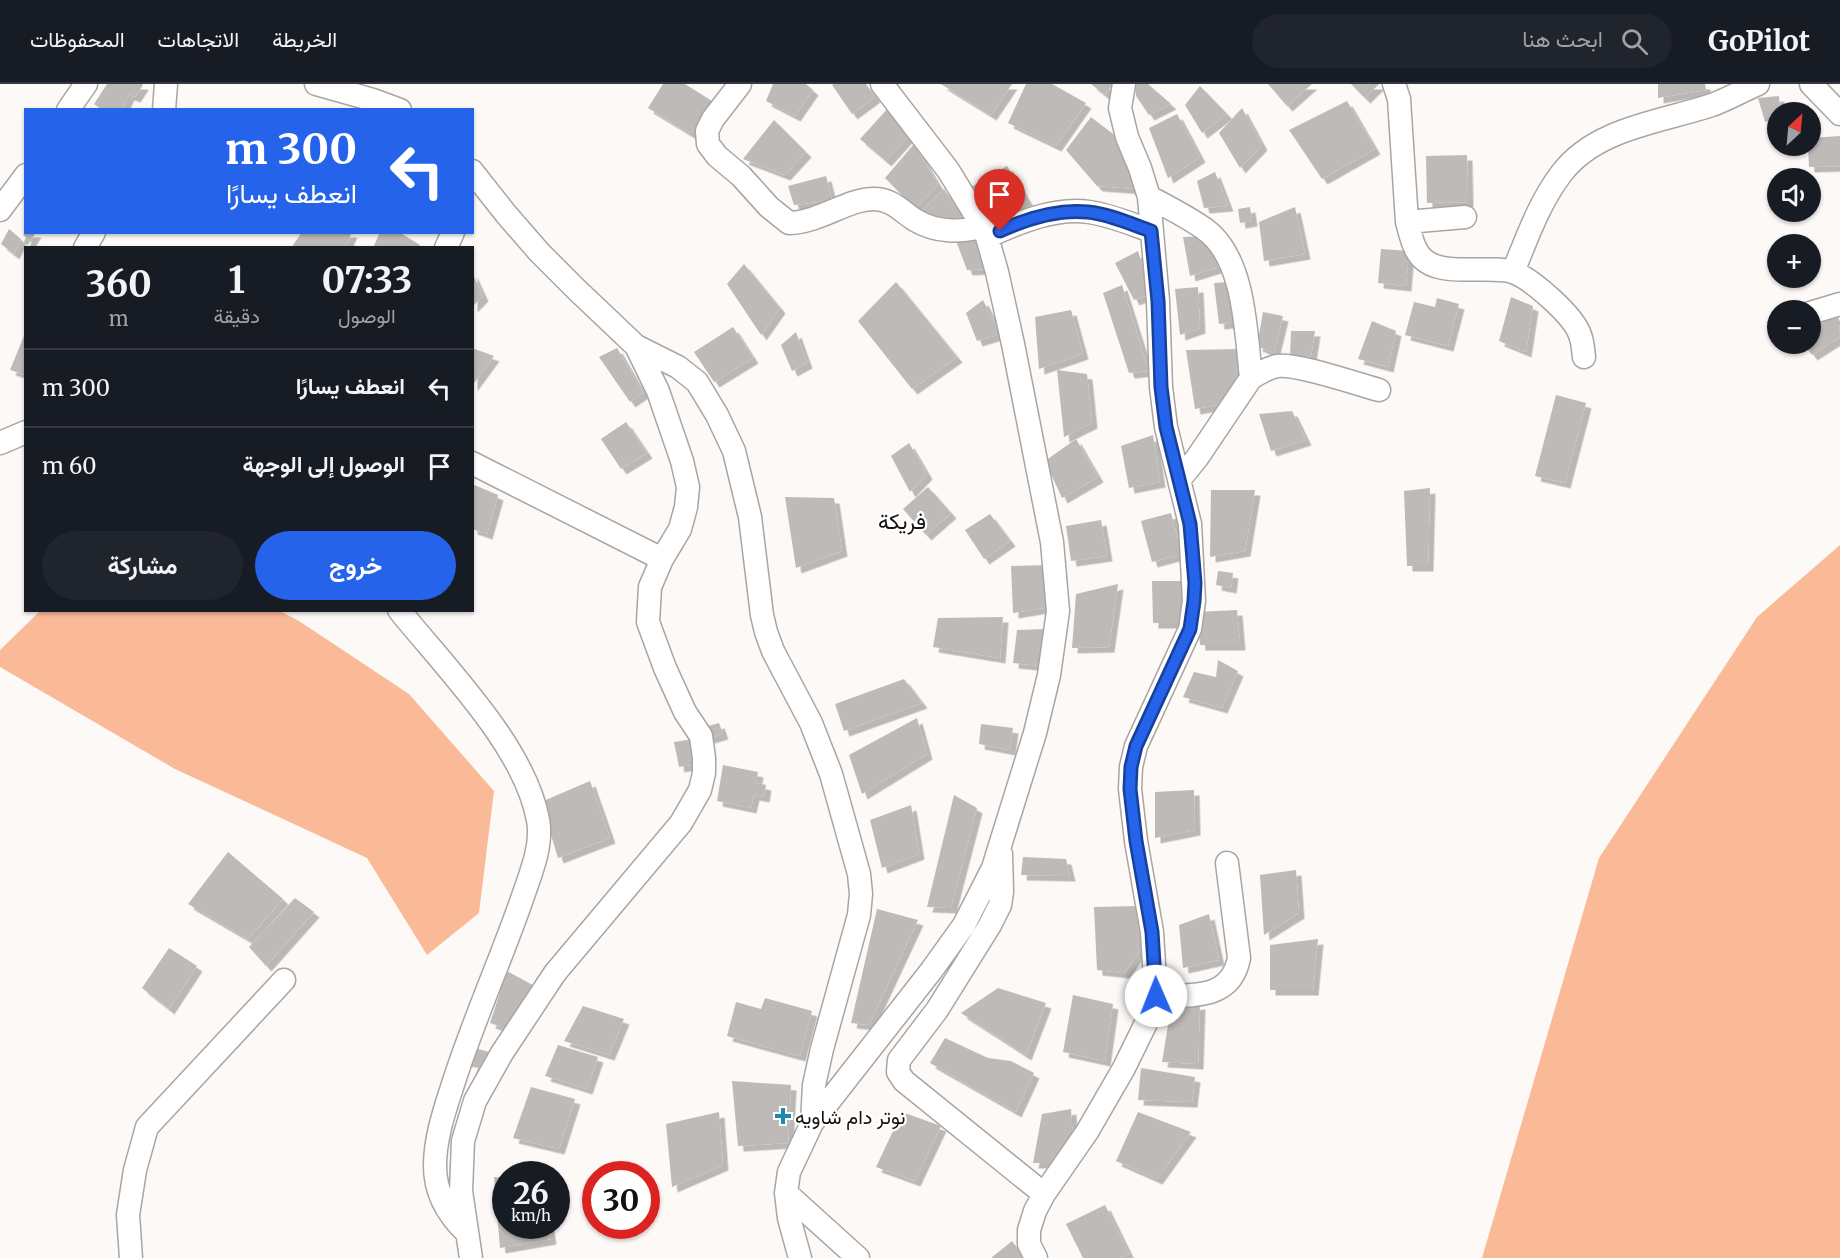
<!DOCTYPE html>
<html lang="ar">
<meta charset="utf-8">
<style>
:root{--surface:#171b24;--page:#20242c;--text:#f1f3f6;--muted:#9ea1a6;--line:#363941;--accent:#2563eb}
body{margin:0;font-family:Merriweather,Vazirmatn,serif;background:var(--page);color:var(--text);direction:rtl;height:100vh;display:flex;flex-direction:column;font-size:22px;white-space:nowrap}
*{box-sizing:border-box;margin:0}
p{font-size:20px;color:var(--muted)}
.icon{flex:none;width:33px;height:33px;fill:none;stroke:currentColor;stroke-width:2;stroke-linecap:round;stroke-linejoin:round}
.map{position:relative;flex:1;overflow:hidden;direction:ltr}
.panel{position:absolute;left:24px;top:162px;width:450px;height:366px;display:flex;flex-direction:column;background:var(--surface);border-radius:0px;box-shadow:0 2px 4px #0004;direction:rtl}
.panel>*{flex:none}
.hud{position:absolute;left:24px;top:24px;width:450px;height:126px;border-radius:0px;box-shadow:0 2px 4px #0004;direction:rtl;background:#2563eb;color:#fff;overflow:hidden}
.needle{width:39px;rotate:26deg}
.fabs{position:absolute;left:1767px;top:18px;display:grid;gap:12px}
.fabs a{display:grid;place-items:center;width:54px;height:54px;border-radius:50%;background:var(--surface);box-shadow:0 2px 4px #0004;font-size:30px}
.speed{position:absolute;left:492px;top:1077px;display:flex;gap:12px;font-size:30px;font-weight:700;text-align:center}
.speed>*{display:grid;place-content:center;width:78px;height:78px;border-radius:50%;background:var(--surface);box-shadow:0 2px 4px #0004;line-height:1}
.speed small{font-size:15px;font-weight:400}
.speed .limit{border:9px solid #d22;background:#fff;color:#111}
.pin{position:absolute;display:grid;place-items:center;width:51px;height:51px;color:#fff;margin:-62px -26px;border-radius:50% 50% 50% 0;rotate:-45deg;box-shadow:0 0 6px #0007}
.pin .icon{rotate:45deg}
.me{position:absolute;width:66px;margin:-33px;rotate:359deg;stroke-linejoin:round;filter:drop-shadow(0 0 4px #0008)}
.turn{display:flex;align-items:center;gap:21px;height:126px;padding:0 18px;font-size:27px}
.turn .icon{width:78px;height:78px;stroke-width:2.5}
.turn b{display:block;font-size:42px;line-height:51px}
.eta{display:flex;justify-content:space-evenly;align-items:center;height:102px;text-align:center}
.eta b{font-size:36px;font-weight:700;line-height:42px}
.button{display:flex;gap:12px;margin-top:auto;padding:12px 18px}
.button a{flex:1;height:69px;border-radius:36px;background:var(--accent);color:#fff;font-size:24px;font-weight:700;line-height:69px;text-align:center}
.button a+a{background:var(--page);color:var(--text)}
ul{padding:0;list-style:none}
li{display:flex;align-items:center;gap:18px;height:78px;padding:0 18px;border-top:2px solid var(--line)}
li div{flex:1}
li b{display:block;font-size:22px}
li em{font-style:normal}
header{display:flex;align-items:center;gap:36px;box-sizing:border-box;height:84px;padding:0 30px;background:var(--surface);border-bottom:2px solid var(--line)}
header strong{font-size:28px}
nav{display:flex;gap:33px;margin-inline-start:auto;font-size:21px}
.search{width:420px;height:54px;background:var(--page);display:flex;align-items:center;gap:15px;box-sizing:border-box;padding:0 21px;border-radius:33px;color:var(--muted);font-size:22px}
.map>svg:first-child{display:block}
.green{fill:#fbba97}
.building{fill:#bdbab8;filter:url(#shadow)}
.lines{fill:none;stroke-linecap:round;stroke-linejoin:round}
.minor-casing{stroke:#a9a5a3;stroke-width:25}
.minor{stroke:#fff;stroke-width:22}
.route-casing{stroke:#184099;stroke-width:15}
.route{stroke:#2563eb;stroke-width:10}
.poi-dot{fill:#1c89af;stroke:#fff;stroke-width:2}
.labels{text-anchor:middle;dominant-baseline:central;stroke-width:4.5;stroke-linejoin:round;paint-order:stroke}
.poi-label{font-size:20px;fill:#121110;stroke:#fff;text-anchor:start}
.quarter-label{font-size:22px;fill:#121110;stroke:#fff}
</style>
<header>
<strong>GoPilot</strong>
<div class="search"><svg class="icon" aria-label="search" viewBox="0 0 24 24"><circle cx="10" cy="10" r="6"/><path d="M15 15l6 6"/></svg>ابحث هنا</div>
<nav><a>الخريطة</a><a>الاتجاهات</a><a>المحفوظات</a></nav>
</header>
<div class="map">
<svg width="1840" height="1174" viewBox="0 0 1840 1174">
<defs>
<filter id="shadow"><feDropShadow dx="5.5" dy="5.5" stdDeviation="0" flood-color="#0004"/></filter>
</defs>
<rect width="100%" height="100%" fill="#fdf9f7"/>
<path class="green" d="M1840 461V1174H1482L1599 774 1757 533Z
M41 526 280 527 299 537 409 610 494 707 479 829 427 871 367 774 175 685 0 583V566Z"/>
<path class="building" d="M107 0H142L143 1 135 13 129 11 123 23 126 26H102L94 20Z
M663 0H685L712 17 691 50 648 24Z
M773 0H806L813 6 795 32 766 17Z
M834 0H866L875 13 852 30 832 1Z
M941 0H1012L991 31Z
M1026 0H1052L1086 19 1056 62 1008 39Z
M1091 0H1113L1105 11Z
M1135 0H1148L1171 20 1149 31 1136 12Z
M1268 0H1312L1287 22Z
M1351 0H1379L1365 14Z
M1658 0H1705L1706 6 1658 14Z
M1200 2 1227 30 1202 49 1185 21Z
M1779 12 1780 28H1778V37L1765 38 1758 14Z
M1347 17 1375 65 1322 95 1289 46Z
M890 22 912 48 886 77 860 55Z
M1242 24 1262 61 1240 84 1219 49Z
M1177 30 1200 73 1168 94 1149 44Z
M1091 33 1121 56 1137 105 1097 102 1066 66Z
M774 36 806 68 785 91 743 75Z
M1840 52V82L1809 83 1808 62H1810V54Z
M914 60 938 101 915 124 885 94Z
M1467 71 1468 118 1427 119 1426 72Z
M1007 82 1028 117 998 139 968 105Z
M1215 88 1228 122 1204 124 1197 97Z
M826 92 832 116 794 121 788 102Z
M944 105 962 132 946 138 917 131Z
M1250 123 1252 137 1240 139 1238 125Z
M1295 123 1305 170 1264 177 1259 138Z
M9 145 21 155 14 170 1 160Z
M25 148H36L28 161 23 160 26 153 23 151Z
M302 148H352L345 164H291Z
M380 148H399L420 161 419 164H373Z
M980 150 987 185 967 186 955 154Z
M1205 152 1219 183 1190 192 1183 153Z
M1381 165 1409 167 1406 202 1378 199Z
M1138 167 1151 210 1134 216 1115 179Z
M744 180 780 224 761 251 727 200Z
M472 188 483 212 472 223Z
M896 198 957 273 912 305 858 237Z
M1230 198 1238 238 1219 240 1214 199Z
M1122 201 1149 287 1129 289 1103 209Z
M1198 203 1200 244 1180 251 1175 205Z
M1511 213 1533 222 1526 268 1499 257Z
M1437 214 1459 220 1448 262 1405 251 1414 218 1435 223Z
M983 216 1000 250 977 257 966 229Z
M1071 226 1083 270 1039 285 1035 233Z
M1263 228 1283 232 1274 269 1257 262Z
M1838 228 1840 253 1812 271 1804 260H1810V247Z
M1372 237 1396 247 1388 283 1358 275Z
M733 243 753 274 714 298 694 268Z
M26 247V291L10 286Z
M1291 247H1315L1311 272 1290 274Z
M796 248 807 279 792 287 781 261Z
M472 264 494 272 472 302Z
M617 264 643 309 630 318 599 273Z
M1242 265 1229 319 1195 325 1186 266Z
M1057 286 1087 290 1092 339 1064 353Z
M1556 311 1586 319 1565 399 1535 392Z
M1292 327 1306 356 1271 367 1259 330Z
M626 338 647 369 621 385 601 355Z
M1153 351 1160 398 1129 404 1121 362Z
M1076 355 1098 393 1062 414 1045 377Z
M909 359 927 390 910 408 891 372Z
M472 400 498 411 487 450 472 445Z
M928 403 951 429 926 451 903 425Z
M1430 404 1428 482H1407L1404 407Z
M1211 406H1255L1245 467 1210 473Z
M785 413 834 414 842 467 796 484Z
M1171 429 1182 470 1152 478 1141 437Z
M990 430 1010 457 984 475 965 446Z
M1101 436 1107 472 1071 477 1066 442Z
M1051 481 1049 523 1013 529 1011 482Z
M1218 487 1233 489 1231 504 1216 501Z
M1152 497H1181L1182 539H1153Z
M1118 500 1109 563 1072 564 1076 510Z
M1237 526 1240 561H1200L1197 528Z
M1003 533 1000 574 933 563 938 534Z
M1045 545 1042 582 1013 579 1017 546Z
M1218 576 1238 587 1222 624 1183 613 1194 588 1216 593Z
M904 595 922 619 844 647 835 620Z
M917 634 927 670 862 710 849 671Z
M719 639 723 650 709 654 705 643Z
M981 640 1013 644 1010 666 979 660Z
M693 655 697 680 679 683 674 658Z
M723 681 758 688 756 699 766 701 764 713 754 711 751 724 717 717Z
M590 697 610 754 558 774 541 718Z
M1194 706 1195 746 1155 754V708Z
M954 711 977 724 951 824 927 823Z
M911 721 919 770 882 784 870 736Z
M228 768 283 815 248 855 188 820Z
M1023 773 1066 775 1070 792 1021 791Z
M1296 786 1299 829 1264 851 1260 791Z
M295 814 314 828 266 882 249 863Z
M1139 822 1142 864 1124 889 1097 886 1094 823Z
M877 825 918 836 869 941 851 939Z
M1209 830 1219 876 1183 884 1179 841Z
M1318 855 1313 906H1270V861Z
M169 864 197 882 169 925 142 904Z
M507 887 540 905 511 946 490 939Z
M998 904 1046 919 1026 971 961 929Z
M1073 911 1113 920 1105 977 1063 968Z
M765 914 812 927 800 972 727 952 736 918 761 925Z
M1200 920 1198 980 1162 978 1171 923Z
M583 922 624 935 609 971 564 957Z
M945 954 988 974 1011 977 1034 989 1016 1028 930 979Z
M558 961 598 973 587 1005 545 992Z
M478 965 497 970 488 985 471 983Z
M1141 984 1195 993 1192 1018 1138 1016Z
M732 997 791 1001 788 1059 738 1062Z
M531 1003 575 1015 559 1065 513 1054Z
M1071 1025 1073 1059 1060 1079H1033L1042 1030Z
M719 1028 723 1081 672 1103 666 1040Z
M902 1028 941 1042 915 1097 876 1083Z
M1138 1028 1191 1048 1157 1095 1116 1077Z
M494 1093 506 1094V1142H549L551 1155 500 1164Z
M1105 1121 1129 1170 1120 1174H1083L1066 1140Z
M1012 1157 1025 1174H991Z"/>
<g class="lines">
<g class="minor-casing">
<path id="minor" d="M316 0 373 16 400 26
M740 0 713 35 707 47 708 60 717 72 741 92 769 123 789 139C821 138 847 115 874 115 892 115 901 127 915 136 937 149 959 148 983 143
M1394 0 1399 15 1407 138 1465 133
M1811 0 1840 30
M68 26 86 0
M164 26 166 0
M1149 113C1168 123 1188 133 1206 146 1245 175 1246 249 1251 294
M0 126 26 91
M1407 138C1411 152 1414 170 1427 178 1447 192 1492 181 1513 188 1532 195 1574 232 1580 251 1583 258 1583 266 1584 273
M987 153C1017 139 1055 123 1089 128 1111 131 1131 140 1151 147
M85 164 94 148
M446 164 453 148
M1513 188C1527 154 1539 119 1561 90 1595 44 1661 38 1712 21 1728 15 1742 7 1758 0
M1810 229 1840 220
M636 262 678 283 697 298 717 331 734 367 750 433 762 531 766 548 773 567 811 639 831 690 859 790 861 810 859 831 822 965 814 1001 812 1039
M0 359 26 348
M472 379 662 475
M1180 395 1197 374 1251 294C1259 289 1267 284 1277 282 1297 279 1357 300 1379 306
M399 526C445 583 525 663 538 736 543 762 530 791 522 815 501 875 475 933 455 994 446 1022 435 1052 435 1082 435 1110 448 1131 467 1149
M1001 770 1002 808 1000 821 990 841 937 926 899 976 898 988 904 997 1044 1110
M1156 912C1190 911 1231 917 1239 874L1227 779
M786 1109 858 1174
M131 1174 128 1131 135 1086 147 1043 284 896
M471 1174 461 1107 463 1057 475 1017 502 969 555 889 681 739 700 706 704 689V674L701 652 685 628 665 584 648 538 650 503 662 475 680 445 686 423 688 403 682 377 658 307 636 262 577 206 539 168 506 130 472 87
M800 1174 789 1134 786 1109 789 1088 812 1039 931 887 964 841 993 784 1035 649 1049 591 1058 527 1052 458 1035 372 1013 260 997 188 987 153 983 143 948 86 882 0
M1036 1174 1029 1160V1146L1035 1127 1044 1110 1087 1048 1124 984 1148 935 1156 912 1152 848 1136 757 1130 705 1131 683 1136 662 1190 545 1194 517 1190 440 1166 343 1161 303 1158 217 1149 113 1140 84 1127 53 1120 24 1124 0"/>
</g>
<use href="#minor" class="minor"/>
</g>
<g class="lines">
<g class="route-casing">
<path id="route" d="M1000 147C1026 135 1059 125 1088 128 1109 130 1131 140 1151 147L1158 217 1161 303 1166 343 1190 440 1195 499 1194 517 1190 545 1136 662 1131 683 1130 705 1136 757 1152 848 1156 912"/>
</g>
<use href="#route" class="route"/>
</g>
<path class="poi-dot" d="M780 1023h6v6h6v6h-6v6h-6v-6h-6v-6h6z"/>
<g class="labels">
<g class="poi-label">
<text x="795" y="1032">نوتر دام شاويه</text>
</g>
<g class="quarter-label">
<text x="902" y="437">فريكة</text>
</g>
</g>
</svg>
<div class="fabs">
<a><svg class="needle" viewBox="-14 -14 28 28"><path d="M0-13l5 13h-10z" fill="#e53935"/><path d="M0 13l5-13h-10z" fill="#9ea1a6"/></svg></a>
<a><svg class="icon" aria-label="sound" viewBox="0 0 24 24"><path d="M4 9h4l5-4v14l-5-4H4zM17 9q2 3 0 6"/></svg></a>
<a>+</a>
<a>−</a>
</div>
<div class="speed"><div>26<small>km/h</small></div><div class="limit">30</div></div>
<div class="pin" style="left:1000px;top:147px;background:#d93025"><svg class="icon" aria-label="arrive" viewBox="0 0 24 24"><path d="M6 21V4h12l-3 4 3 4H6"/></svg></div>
<svg class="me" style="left:1156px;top:912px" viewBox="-20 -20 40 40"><circle r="19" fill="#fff"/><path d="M0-13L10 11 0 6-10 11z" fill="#2563eb"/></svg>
<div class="hud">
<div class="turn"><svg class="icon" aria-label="left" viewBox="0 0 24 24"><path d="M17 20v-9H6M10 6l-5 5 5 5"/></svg><div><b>300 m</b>انعطف يسارًا</div></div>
</div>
<section class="panel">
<div class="eta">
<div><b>07:33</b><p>الوصول</p></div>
<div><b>1</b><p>دقيقة</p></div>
<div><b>360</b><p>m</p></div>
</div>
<ul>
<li><svg class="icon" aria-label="left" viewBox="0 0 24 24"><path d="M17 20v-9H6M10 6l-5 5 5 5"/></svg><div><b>انعطف يسارًا</b></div><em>300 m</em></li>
<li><svg class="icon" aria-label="arrive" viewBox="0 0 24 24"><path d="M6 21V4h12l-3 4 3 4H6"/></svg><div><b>الوصول إلى الوجهة</b></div><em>60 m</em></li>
</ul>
<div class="button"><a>خروج</a><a>مشاركة</a></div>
</section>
</div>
